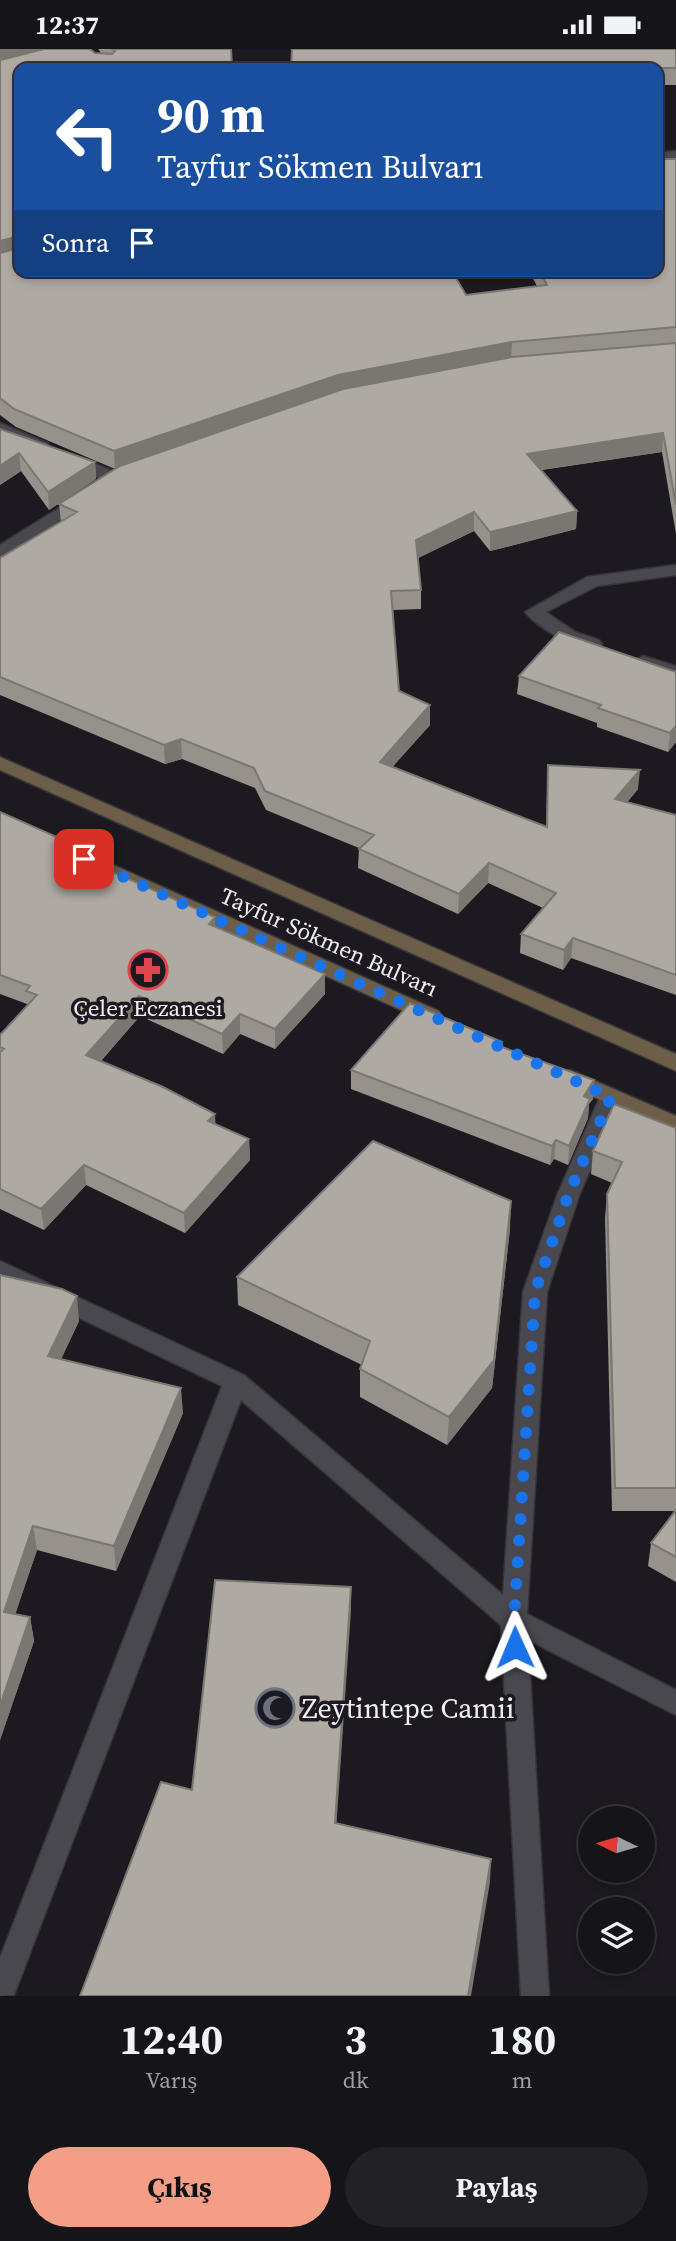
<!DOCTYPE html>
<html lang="tr">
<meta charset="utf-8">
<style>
:root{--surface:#151418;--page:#222125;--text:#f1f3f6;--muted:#9d9ea2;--line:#343337;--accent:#f49e88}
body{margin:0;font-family:"Source Serif 4",serif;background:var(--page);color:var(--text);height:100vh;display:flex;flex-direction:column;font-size:26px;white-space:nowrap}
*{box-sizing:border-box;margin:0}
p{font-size:23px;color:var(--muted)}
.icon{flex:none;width:38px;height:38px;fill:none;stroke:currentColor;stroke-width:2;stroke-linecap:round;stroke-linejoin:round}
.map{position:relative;height:1947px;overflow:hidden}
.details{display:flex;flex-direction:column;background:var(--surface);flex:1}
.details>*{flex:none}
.top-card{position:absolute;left:14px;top:14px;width:649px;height:214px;border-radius:14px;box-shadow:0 4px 10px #0003,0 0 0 2px var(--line);background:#1a4fa0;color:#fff;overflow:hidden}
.needle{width:46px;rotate:275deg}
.fabs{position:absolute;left:578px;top:1757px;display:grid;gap:14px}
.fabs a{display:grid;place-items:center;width:77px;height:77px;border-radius:50%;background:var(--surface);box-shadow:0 4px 10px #0003,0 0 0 2px var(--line);font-size:35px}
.pin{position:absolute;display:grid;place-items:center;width:60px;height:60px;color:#fff;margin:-30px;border-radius:14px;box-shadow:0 4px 10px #0006}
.me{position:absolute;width:77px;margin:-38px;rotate:359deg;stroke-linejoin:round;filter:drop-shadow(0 0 5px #0008)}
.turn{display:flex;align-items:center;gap:24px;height:147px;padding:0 28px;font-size:32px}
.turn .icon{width:91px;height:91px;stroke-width:2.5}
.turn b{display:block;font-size:49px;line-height:60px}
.then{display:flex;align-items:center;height:66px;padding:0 28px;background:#0003;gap:14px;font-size:26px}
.eta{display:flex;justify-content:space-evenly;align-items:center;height:119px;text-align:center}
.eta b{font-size:42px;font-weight:700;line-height:49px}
.primary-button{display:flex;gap:14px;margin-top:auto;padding:14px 28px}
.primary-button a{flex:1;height:80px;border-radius:42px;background:var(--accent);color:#111;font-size:28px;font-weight:700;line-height:80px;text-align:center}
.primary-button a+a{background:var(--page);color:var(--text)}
.status{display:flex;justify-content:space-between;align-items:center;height:49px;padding:0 35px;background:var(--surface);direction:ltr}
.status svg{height:19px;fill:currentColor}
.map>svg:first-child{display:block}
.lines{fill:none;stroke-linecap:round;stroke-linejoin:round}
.minor-casing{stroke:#363439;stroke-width:3}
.secondary-casing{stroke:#363439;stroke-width:3}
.minor{fill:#4a484f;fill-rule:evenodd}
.secondary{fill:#6d5e48;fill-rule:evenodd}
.wall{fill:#96918a}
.shaded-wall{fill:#7a7671}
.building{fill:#aea9a1;stroke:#7a7671;stroke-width:2}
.route{stroke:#1a73e8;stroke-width:12;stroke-dasharray:0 21.6}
.labels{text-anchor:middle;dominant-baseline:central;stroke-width:7;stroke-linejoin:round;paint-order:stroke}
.street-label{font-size:23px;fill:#f0eff3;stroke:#1c1a20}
.poi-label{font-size:23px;fill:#f0eff3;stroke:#1c1a20}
.near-poi-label{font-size:28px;fill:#f0eff3;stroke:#1c1a20;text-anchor:start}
</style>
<div class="status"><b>12:37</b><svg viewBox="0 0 49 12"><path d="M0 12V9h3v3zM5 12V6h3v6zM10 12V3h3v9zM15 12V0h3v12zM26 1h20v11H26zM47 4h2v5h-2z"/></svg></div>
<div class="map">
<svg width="676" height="1947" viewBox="0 0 676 1947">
<rect width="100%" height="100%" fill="#1c1a20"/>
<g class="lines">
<g class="minor-casing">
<path id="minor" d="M676 102V110L658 112V104Z
M0 374 47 394 49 397 41 402 0 385Z
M71 405 120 425 122 429 120 433H108L65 414 63 410Z
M83 444 89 445 91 449 89 453 0 509V496Z
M676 516V526L597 537 546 563 575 583 599 591 602 595 599 599C579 604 537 578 525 563L587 528Z
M643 607 676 617V628L637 616 634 612Z
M611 1040 619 1043 622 1048 580 1144 547 1243 527 1565 676 1641V1666L528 1591 549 1947H521L501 1576 241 1351 14 1946 0 1947V1909L222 1337 0 1231V1212L244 1326 503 1546 523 1243 558 1144 600 1048 603 1043Z"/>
</g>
<g class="secondary-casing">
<path id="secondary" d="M0 708 676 1005V1022L0 721Z
M0 765 439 962 442 967 439 972 432 974 425 972 0 779Z
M570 1021 676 1067V1084L562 1034 559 1029 562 1024Z"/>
</g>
<use href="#minor" class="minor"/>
<use href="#secondary" class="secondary"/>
</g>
<path class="wall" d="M0 0 102 5 98 0H231L19 19V222L466 246 537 237 529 222H658L676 110V485L662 403 542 421 577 462 576 480 490 502 474 482 418 509 421 541V560L393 561 399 642 430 656V676L392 718 546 778 548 716 638 740 627 753 676 766V946L571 909 563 921 520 904 521 885 543 859 488 834 458 865 358 819 359 799 266 761 255 739 182 710 165 715 0 646V509L61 473 59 455 115 420 16 378 0 366Z
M676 0V36H658V19Z
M0 380 95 413 96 430 49 461 21 422 0 436Z
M676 623V693L668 703 597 678V674L517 645 519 627Z
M0 763 69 804 215 868V878L325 925V945L275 1000 240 985 223 1005 140 967 101 1012 215 1075 249 1090 250 1111 185 1184 86 1136 44 1181 0 1160V986L27 957V955L0 945Z
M502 993V998L594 1031 593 1050 589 1055 588 1069 568 1116 554 1110 550 1116 351 1040V1021Z
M676 1079V1533L648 1517 651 1494 675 1462H612L605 1169 607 1145 612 1134 591 1125 593 1102Z
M510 1180 492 1339 447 1396 360 1348V1320L362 1316 238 1256 237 1228Z
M0 1226 79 1272 61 1310 183 1364 116 1522 37 1501 15 1565 30 1568 34 1592 0 1691Z"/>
<path class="shaded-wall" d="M0 0H59L0 14Z
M19 187V205L0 210V192Z
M512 293 511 311 115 420 114 402 338 326Z
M663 384 662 403 526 423 527 405Z
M19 404 21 422 0 436V417Z
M95 413 96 430 49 461 48 443Z
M577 462 576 480 490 502V483Z
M474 463V482L416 510V491Z
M430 656V676L380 732V713Z
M676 677V693L668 703 670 684Z
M181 690 182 710 165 715 164 696Z
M640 721 638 740 614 770 615 750Z
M68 793 69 813 60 800Z
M489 814 488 834 458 865 459 845Z
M215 868 216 889 209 875Z
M573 889 571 909 563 921 564 901Z
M325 925V945L275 1000V980Z
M139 947 140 967 88 1026 86 1006Z
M240 965V985L223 1005 222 985Z
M594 1031 593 1050 589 1055 588 1069 568 1116 569 1097 584 1047Z
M215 1065 216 1086 208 1072Z
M249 1090 250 1111 185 1184 184 1164Z
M556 1091 554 1110 550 1116 552 1097Z
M84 1116 86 1136 44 1181 41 1160Z
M511 1152 510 1180 492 1339 447 1396 449 1368Z
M77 1247 79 1272 51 1332 48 1307Z
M181 1339 183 1364 116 1522 114 1497Z
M33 1477 37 1501 8 1587 4 1563Z
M351 1538V1562L335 1797V1774Z
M30 1568 34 1592 0 1691V1657Z
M491 1810 490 1833 471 1947H468Z"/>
<path class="building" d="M44 0H90L95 4 112 5 115 2 112 0H231L232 17 219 19H19V190V187L0 192V11Z
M292 0H676V19H291Z
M658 110H676V278L512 293 338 326 114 402 14 360 0 349V204L19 199V222H452L466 246 547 236 540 222H658Z
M676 294V456L663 384 527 405 577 462 490 483 474 463 416 491 421 541 391 542 399 642 430 656 380 713 547 778 548 716 640 721 615 750 676 766V926L573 889 564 901 521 885 556 844 489 814 459 845 359 800 374 786 265 742 254 719 181 690 164 696 0 628V509L77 463 59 455 120 417 343 340 512 308Z
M0 380 95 413 48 443 19 404 0 417Z
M559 583 676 623V677L670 684 598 659 601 656 519 627Z
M0 763 68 793 60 800 215 868 209 875 325 925 275 980 240 965 222 985 139 947 86 1006 163 1038 215 1065 208 1072 249 1090 184 1164 84 1116 41 1160 0 1140V1003L4 1000 0 998V986L37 946 26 942 30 937 0 926Z
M410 954 502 993 499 997 594 1031 584 1047 590 1050 569 1097 556 1091 552 1097 351 1021Z
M614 1055 676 1079V1439H615L607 1145 622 1113 593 1102Z
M373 1092 511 1152 494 1311 449 1368 360 1320 370 1292 237 1228Z
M0 1226 62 1240 77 1247 48 1307 181 1339 114 1497 33 1477 4 1563 30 1568 0 1657Z
M676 1461V1508L651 1494Z
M215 1531 351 1538 335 1774 491 1810 468 1947H80L161 1733 192 1741Z"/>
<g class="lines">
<path class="route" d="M84 810 611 1048 569 1144 535 1243 514 1571 515 1598"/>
</g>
<defs>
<g id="pharmacy-ring" transform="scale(2.0125)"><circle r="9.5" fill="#1c1a20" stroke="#e0444e" stroke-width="1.5"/><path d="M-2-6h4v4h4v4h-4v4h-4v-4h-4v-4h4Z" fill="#e0444e"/></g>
<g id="mosque-ring" transform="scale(2.0125)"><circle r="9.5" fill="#1c1a20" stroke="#6b7280" stroke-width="1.5"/><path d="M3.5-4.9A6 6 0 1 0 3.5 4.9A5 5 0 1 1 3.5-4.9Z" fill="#6b7280"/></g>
</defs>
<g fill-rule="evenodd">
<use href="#pharmacy-ring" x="148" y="921"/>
<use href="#mosque-ring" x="275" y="1659"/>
</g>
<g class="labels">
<g class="street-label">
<text transform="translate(329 893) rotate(24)">Tayfur Sökmen Bulvarı</text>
</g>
<g class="poi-label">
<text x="148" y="959">Çeler Eczanesi</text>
</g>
<g class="near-poi-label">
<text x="302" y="1659">Zeytintepe Camii</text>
</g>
</g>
</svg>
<div class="fabs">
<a><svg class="needle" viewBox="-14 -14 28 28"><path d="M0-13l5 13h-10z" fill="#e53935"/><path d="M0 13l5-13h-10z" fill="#9d9ea2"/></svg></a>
<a><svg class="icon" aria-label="layers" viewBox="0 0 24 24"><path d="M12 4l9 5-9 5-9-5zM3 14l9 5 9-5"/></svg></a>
</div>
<div class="pin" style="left:84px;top:810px;background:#d93025"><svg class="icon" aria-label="arrive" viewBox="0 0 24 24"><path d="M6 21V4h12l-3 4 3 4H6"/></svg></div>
<svg class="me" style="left:515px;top:1598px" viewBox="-20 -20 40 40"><path d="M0-17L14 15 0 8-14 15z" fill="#1a73e8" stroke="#fff" stroke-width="4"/></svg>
<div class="top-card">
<div class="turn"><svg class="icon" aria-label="left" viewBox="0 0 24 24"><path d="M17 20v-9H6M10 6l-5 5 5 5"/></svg><div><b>90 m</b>Tayfur Sökmen Bulvarı</div></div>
<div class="then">Sonra<svg class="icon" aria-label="arrive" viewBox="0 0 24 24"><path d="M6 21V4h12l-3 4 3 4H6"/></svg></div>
</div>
</div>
<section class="details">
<div class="eta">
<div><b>12:40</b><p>Varış</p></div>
<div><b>3</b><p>dk</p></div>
<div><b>180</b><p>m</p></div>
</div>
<div class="primary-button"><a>Çıkış</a><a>Paylaş</a></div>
</section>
